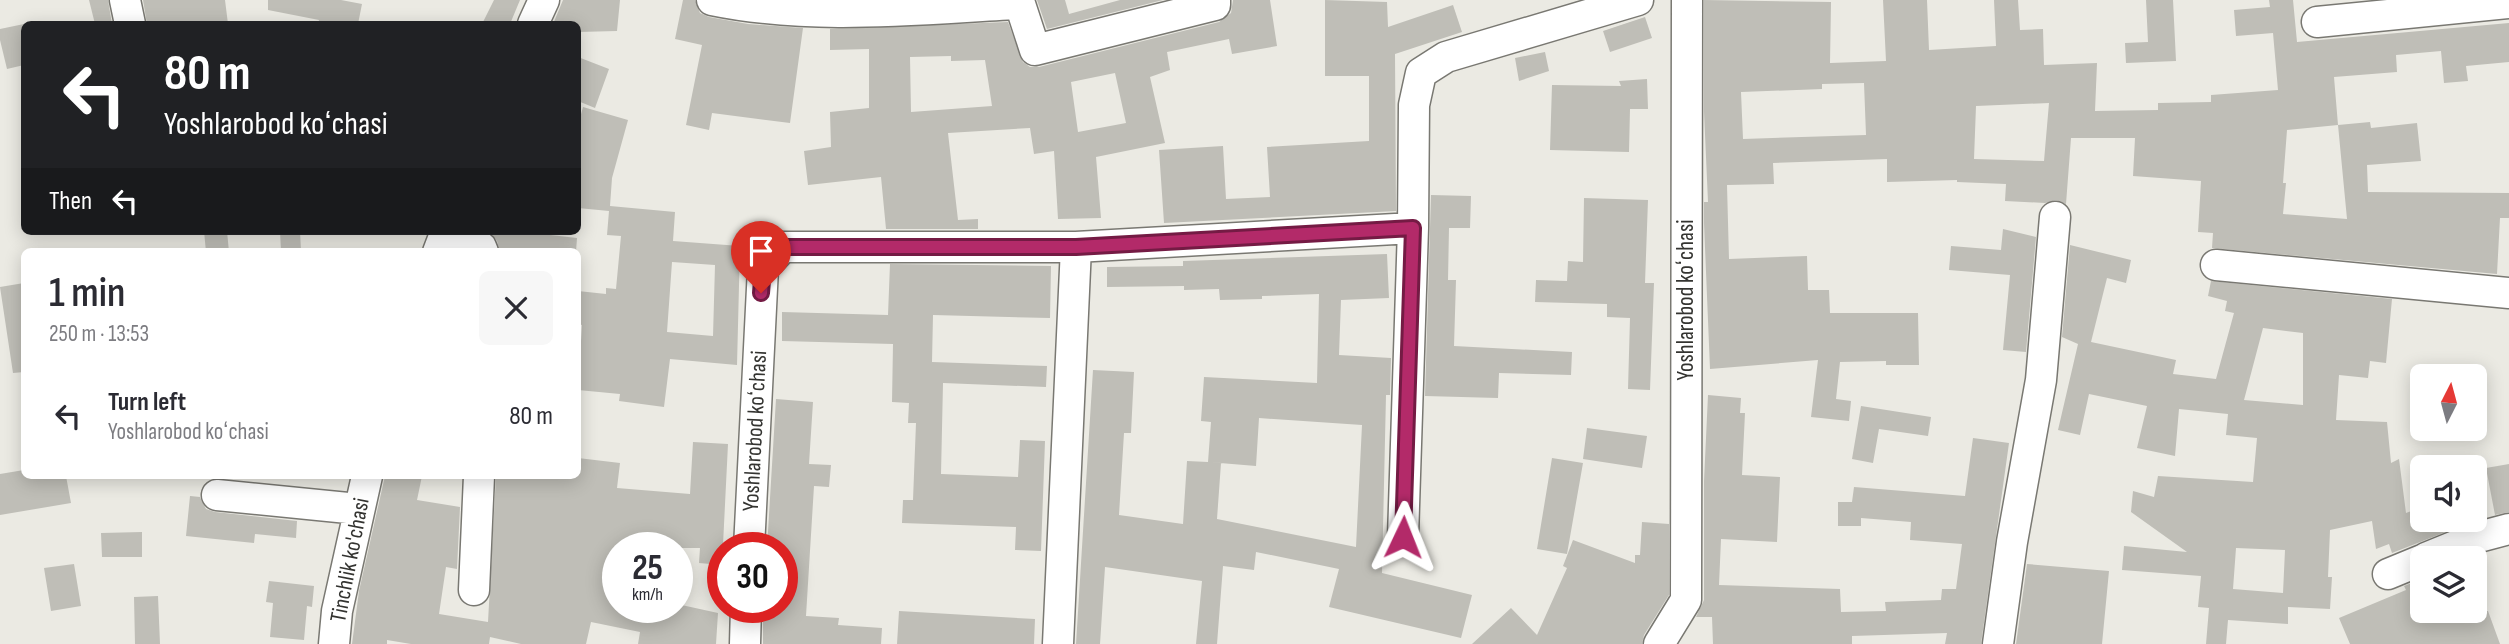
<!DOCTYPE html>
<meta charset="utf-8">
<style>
:root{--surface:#fff;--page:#f7f7f7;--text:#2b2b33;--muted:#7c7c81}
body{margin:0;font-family:"Sofia Sans Condensed",sans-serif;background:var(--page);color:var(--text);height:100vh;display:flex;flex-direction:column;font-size:26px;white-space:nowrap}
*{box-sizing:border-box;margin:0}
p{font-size:23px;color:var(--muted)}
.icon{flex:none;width:38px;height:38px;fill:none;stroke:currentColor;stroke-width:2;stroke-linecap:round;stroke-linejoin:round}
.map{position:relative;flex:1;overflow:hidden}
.side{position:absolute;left:21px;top:248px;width:560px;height:231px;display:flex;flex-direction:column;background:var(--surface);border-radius:10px;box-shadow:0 4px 18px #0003}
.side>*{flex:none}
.top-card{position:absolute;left:21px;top:21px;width:560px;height:214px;border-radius:10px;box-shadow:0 4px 18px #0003;background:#202124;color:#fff;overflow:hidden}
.needle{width:46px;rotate:6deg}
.fabs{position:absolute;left:2410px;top:364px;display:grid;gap:14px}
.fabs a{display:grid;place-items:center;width:77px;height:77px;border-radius:10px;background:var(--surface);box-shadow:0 4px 18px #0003;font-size:35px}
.speed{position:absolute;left:602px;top:532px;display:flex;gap:14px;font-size:35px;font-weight:700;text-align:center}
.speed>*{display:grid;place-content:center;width:91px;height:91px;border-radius:50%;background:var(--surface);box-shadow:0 4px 18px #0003;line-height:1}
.speed small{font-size:18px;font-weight:400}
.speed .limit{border:10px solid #d22;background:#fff;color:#111}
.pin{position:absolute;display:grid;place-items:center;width:60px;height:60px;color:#fff;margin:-72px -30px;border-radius:50% 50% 50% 0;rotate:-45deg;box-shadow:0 0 7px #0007}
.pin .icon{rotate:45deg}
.me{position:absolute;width:77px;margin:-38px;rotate:2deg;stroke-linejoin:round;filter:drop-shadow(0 0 5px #0008)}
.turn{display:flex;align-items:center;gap:24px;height:147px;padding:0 28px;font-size:32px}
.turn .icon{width:91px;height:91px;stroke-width:2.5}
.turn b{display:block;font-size:49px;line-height:60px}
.then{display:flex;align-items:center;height:66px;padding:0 28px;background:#0003;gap:14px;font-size:26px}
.round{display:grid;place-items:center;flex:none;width:74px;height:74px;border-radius:10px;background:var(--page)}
.headline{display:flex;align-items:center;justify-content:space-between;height:119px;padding:0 28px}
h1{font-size:42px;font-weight:600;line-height:52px}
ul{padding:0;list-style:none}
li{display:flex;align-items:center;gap:21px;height:98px;padding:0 28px}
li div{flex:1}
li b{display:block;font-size:26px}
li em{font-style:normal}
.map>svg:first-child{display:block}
.building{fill:#bfbeb7;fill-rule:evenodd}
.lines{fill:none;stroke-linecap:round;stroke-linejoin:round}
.minor-casing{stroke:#797872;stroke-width:33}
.minor{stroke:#fff;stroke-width:30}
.route-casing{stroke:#741b44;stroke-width:18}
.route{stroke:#b32a69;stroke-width:12}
.labels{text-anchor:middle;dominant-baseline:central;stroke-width:6;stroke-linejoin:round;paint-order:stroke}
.street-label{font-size:23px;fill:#343431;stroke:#fff}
</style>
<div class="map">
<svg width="2509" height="644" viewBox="0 0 2509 644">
<rect width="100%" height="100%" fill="#ebeae3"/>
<path class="building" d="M89 0H108L112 24H95Z
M143 0H225L228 24H147Z
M268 0H341L362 4 358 24H318L319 20 268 10Z
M494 0H520L510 24H482Z
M563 0H620L617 31 578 32V24H553Z
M683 0H695L700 13 709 17 748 24 803 28 790 123 712 113 709 130 686 125 702 45 675 39Z
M1037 0H1065L1069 14 1120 0H1163L1047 29Z
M1233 0H1270L1277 46 1232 54 1229 39 1167 52 1170 70 1150 77 1165 143 1096 157 1101 218 1058 219 1054 151 1034 154 1030 128 948 133 958 220 978 219V229H886L881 177 808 185 804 151 831 147 830 112 869 108V49L830 50V29L1008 22 1023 62 1030 67H1039L1219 22 1231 13ZM951 56V61L985 60 992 106 911 112 910 57ZM1115 73 1126 123 1078 132 1071 82Z
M1325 0 1387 2 1388 27 1453 5 1462 32 1395 54 1396 211 1164 223 1159 150 1223 146 1226 199 1270 197 1267 147 1369 141V76H1325Z
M1704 0 1831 2 1830 63 1886 61 1883 0H1927L1929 50 1996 46 1994 0H2018L2020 30 2043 29 2044 65 2097 63 2095 111 2158 110V103L2211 102V95L2278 90 2273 33 2236 36 2234 10 2270 7 2269 0H2293L2297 42 2509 23V62L2466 66 2468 81 2444 83 2441 51 2396 55 2397 72 2334 77 2338 125 2287 130 2283 183H2286L2283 214 2347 219 2338 125 2370 122 2371 128 2417 123 2421 161 2367 165 2368 192 2509 193V218H2500L2497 274 2212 248 2213 233 2198 232 2201 181 2133 176 2135 138H2071L2066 204 2056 200 2045 203 2005 201 2006 184 1957 182V180L1887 182V159L1773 163 1774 184 1727 185 1729 259 1807 256 1808 290H1829L1830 313H1918L1919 365H1886V361L1840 362 1836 399 1851 401 1849 421 1811 417 1818 360 1710 369 1704 223V202H1708L1704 112ZM1864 83 1866 135 1743 139 1741 92 1822 89V84ZM2049 103 2044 161 1974 159 1976 106Z
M2146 0H2173L2176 61 2126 63 2125 43 2148 42Z
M1645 17 1652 38 1610 52 1603 31Z
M24 24V65L7 69 0 40V29Z
M1545 52 1549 71 1519 81 1515 58Z
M578 57 609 69 595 108 578 101Z
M1647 79 1648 109H1630L1629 152 1550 150 1552 85 1621 86 1619 81Z
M583 107 628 120 612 178 610 206 675 212 673 241 740 246 737 365 670 359 664 407 619 401 620 394 578 390 582 325 578 324V291L606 294V288L616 289 621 236 607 235 609 211 578 208V125ZM672 262 715 265 713 336 667 332Z
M1431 195 1471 196 1470 228H1449L1448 280H1456L1454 346 1572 352 1571 375 1499 373 1498 398 1425 396Z
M1584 198 1648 200 1645 283H1654L1650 390 1628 389 1630 318 1607 317V304L1535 302 1536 280 1567 281 1568 261 1583 262Z
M2003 229 2036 237 2026 352 2003 350 2010 275 1949 270 1951 246 2001 250Z
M204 231H227L229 252H206Z
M280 231H300L301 251H281Z
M489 231H515L577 238 576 252H500L497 241Z
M2070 245 2131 260 2126 283 2107 278 2091 342 2176 360 2173 374 2216 379 2234 313 2225 311 2227 301 2208 296 2211 281 2392 299 2386 363 2370 361 2368 378 2339 375 2336 420 2387 422 2391 463 2399 459 2406 513 2422 507V520H2476L2392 553 2389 544 2376 549 2372 521 2330 530 2328 577H2332L2330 609 2288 607V624L2228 620 2226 644H2206L2209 608 2198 607 2201 576 2122 570 2124 546 2187 552 2131 512 2133 491 2154 497 2158 476 2253 482 2257 438 2226 435 2228 414 2179 409 2175 456 2137 448 2147 406 2089 394 2080 435 2058 430 2078 344 2062 337ZM2263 328 2303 333V405L2244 400ZM2236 548 2285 550 2283 593 2233 589Z
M1387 254 1389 298 1341 300 1339 355 1391 358 1390 395H1386L1382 573 1472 595 1461 638 1329 607 1339 569 1256 552 1254 570 1223 566 1217 644H1196L1202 581 1105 567 1100 644H1076L1093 370 1134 372 1131 433H1124L1119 515 1183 524 1187 461 1208 462 1211 422 1201 421 1204 377 1317 383 1319 294 1262 296V299L1220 300 1219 289 1184 290V286L1107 287V267L1183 266V261ZM1259 418 1362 425 1356 547 1217 519 1221 463 1208 462 1256 466Z
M890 264 1051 266 1050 318 933 315 932 362 1047 366 1046 387 943 383 941 474 1018 477 1020 440 1045 441 1041 551 1015 550 1016 527 902 523 903 500H913L916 423H908L909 403 892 402 893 344 782 341V312L888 315Z
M24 283V372L13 373 0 287Z
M1708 395 1741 398 1740 413H1745L1742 475 1780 477 1777 542 1721 539 1719 585 1840 589 1841 612 1886 611 1885 602 1941 600 1942 589H1956L1962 544 1910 540 1911 522 1861 518V526H1838V502H1852L1854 487 1965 496 1973 438 2009 443 1981 644H1945L1947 633 1852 636V644H1713L1712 617H1696L1704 600V481Z
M776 399 813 402 809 464 831 465 829 487 814 486 806 616 839 618 838 625 882 628 881 644H763V607H782V548H767Z
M1861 406 1931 417 1928 436 1879 429 1873 463 1852 459Z
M1587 428 1647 436 1642 468 1583 459Z
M693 442 728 444 722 565 699 563 700 548H618V607H677V604L718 613 716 644H638L640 632 591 622 586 644H521L490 637 489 644H411L387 640V644H352L359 591 385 476H422L417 500 460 507 457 569 446 567 439 614 488 622 496 476H578V458L620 463 617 488 690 494Z
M1552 458 1583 463 1567 554 1537 549Z
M2509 464V512L2495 515 2486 468Z
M24 470V476H66L71 503 0 515V474Z
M190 496 200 497 206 509 215 512 297 521 296 538 255 534 254 543 186 536Z
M1642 522 1669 524V595L1644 635 1642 644H1472L1511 608 1537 635 1567 568 1563 566 1573 540 1635 563V555H1640Z
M142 532V557H102L101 533Z
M74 564 81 606 51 611 44 568Z
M2027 564 2109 571 2102 644H2016Z
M2422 579V611H2488L2500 644H2350L2339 618 2406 590 2404 586Z
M269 581 314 586 312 607 307 606 304 640 270 637 273 603 266 602Z
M158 596 160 644H135L134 597Z
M899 611 1035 619 1034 644H897Z"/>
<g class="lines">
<g class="minor-casing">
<path id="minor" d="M125 0 130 24
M712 0C814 21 917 9 1020 4L1035 50 1215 5V0
M2317 22 2509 3
M533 24 544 0
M457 231 481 247 483 252
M438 252 446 231
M2216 265 2509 293
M217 495 358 509
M1403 537 1413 228
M749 548 763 268 783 247H1076L1413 228 1414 105 1421 73 1446 57 1638 0
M2426 558 2475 538 2509 529
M2388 574 2422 560
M474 590 479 476
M334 644 337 611 367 476
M745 644 746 607
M1058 644 1076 247
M1659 644 1686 600 1687 0
M1998 644 2012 542 2041 380 2055 217"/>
</g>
<use href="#minor" class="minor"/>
</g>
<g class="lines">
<g class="route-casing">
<path id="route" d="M761 293 763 268 783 247H1076L1413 228 1403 537"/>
</g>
<use href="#route" class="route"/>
</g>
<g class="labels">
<g class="street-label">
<text transform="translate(1686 300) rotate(-90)">Yoshlarobod koʻchasi</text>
<text transform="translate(755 431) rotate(-87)">Yoshlarobod koʻchasi</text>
<text transform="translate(350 560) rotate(-79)">Tinchlik ko'chasi</text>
</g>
</g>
</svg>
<div class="fabs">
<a><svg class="needle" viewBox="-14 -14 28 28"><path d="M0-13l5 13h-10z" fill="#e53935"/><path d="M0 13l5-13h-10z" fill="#7c7c81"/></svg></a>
<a><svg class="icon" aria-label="sound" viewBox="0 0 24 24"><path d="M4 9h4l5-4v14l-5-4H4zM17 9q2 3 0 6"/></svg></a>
<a><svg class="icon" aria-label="layers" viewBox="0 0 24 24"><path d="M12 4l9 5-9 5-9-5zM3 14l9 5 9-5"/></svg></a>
</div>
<div class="speed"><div>25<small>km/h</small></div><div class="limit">30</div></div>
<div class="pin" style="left:761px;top:293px;background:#d93025"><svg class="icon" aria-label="arrive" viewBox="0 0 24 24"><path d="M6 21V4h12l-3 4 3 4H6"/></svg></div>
<svg class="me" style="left:1403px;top:537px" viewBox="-20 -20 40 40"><path d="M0-17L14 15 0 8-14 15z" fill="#b32a69" stroke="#fff" stroke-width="4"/></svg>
<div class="top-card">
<div class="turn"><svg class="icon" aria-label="left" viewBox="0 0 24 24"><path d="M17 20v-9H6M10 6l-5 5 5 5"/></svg><div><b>80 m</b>Yoshlarobod koʻchasi</div></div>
<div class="then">Then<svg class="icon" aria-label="left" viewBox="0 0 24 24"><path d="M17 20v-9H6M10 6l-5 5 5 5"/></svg></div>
</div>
<section class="side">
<div class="headline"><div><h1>1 min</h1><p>250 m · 13:53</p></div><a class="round"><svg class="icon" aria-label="close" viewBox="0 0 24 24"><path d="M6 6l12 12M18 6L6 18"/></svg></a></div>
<ul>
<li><svg class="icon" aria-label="left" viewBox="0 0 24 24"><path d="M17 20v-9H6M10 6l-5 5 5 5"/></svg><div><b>Turn left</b><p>Yoshlarobod koʻchasi</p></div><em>80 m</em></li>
</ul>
</section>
</div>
